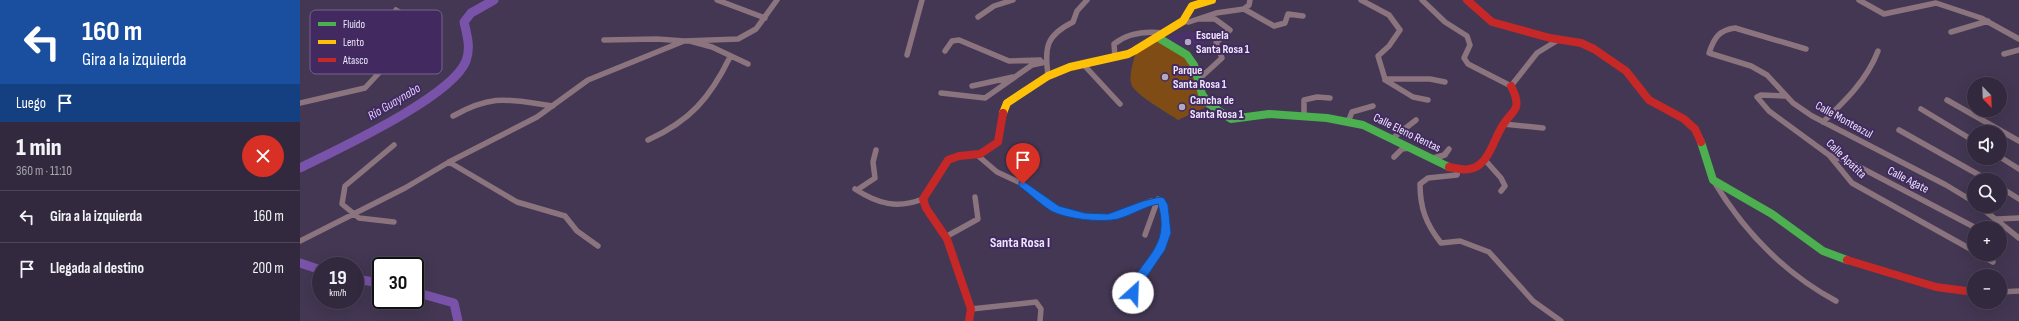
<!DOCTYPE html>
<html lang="es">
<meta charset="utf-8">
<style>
:root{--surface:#32293e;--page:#3d3549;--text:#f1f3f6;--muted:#a8a6b0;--line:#4d4558}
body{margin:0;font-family:"Sofia Sans Condensed",sans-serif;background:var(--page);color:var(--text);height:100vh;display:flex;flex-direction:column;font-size:15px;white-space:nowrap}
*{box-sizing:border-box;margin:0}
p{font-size:13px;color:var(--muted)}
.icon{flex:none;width:22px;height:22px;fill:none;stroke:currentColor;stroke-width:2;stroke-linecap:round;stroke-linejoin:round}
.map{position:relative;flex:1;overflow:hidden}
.details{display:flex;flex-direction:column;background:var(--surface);width:300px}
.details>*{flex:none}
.guide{background:#1a4fa0;color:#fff;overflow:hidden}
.needle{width:26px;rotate:157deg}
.buttons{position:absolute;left:1667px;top:77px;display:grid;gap:8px}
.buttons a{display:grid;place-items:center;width:40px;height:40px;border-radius:50%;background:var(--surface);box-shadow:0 4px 16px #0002,0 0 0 1px var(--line);font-size:20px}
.speed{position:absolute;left:12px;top:257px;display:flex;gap:8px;font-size:20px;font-weight:700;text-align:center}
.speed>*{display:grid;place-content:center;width:52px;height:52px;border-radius:50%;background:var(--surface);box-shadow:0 4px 16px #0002,0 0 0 1px var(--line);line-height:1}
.speed small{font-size:10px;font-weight:400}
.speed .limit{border:2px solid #111;border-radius:6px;background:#fff;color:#111}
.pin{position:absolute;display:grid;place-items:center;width:34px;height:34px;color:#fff;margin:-41px -17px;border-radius:50% 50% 50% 0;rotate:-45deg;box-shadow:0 0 4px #0007}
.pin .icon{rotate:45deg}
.me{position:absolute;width:44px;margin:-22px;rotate:25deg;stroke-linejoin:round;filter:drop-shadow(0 0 3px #0008)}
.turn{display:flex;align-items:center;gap:14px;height:84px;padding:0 16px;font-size:18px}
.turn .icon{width:52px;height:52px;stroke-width:2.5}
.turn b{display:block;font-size:28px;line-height:34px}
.then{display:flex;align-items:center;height:38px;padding:0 16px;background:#0003;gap:8px;font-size:15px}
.round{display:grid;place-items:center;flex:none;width:42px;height:42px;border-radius:21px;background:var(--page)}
.headline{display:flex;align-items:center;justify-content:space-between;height:68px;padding:0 16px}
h1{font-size:24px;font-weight:800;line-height:30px}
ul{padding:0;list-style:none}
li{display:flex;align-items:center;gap:12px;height:52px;padding:0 16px;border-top:1px solid var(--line)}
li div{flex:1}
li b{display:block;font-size:15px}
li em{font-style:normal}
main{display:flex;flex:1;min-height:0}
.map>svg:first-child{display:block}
.built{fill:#4a3169}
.green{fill:#804c16}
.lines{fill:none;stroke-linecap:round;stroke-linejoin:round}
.river{stroke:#7953a9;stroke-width:9}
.street{stroke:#8b747e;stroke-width:5.5}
.fast{stroke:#4caf50;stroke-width:8}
.slow{stroke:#ffc107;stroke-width:8}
.jam{stroke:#c62828;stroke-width:8}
.route{fill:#1a73e8;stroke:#114b97}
.poi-dot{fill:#b2a9c0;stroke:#422a60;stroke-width:1.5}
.labels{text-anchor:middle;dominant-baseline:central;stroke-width:4;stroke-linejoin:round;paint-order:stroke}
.poi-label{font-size:12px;font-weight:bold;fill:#ede6fa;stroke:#422a60;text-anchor:start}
.street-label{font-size:12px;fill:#ede6fa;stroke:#422a60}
.water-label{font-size:13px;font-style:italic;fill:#ddcbfc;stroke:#422a60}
.quarter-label{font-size:14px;font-weight:bold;fill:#ede6fa;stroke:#422a60}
.key{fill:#422a60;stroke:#75628e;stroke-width:1}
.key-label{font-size:11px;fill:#ede6fa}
</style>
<main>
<section class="details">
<div class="guide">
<div class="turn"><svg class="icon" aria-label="left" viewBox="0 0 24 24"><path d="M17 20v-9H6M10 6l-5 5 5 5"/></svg><div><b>160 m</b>Gira a la izquierda</div></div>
<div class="then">Luego<svg class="icon" aria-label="arrive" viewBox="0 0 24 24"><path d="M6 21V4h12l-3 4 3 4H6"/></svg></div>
</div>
<div class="headline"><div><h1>1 min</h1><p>360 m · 11:10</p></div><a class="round" style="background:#d93025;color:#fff"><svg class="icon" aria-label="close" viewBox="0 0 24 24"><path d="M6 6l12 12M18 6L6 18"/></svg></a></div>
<ul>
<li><svg class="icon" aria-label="left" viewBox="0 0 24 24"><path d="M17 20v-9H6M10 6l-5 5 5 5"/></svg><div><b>Gira a la izquierda</b></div><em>160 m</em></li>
<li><svg class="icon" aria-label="arrive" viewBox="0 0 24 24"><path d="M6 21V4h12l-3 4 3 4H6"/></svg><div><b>Llegada al destino</b></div><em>200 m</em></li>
</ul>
</section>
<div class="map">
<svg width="1719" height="321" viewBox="0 0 1719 321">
<rect width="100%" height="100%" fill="#433753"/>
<path class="built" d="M886 31 910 34 901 51 867 40V36Z"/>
<path class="green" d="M858 40 887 57 908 106 878 120C868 113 833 94 831 83 829 75 833 63 835 55Z"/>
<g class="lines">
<path class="river" d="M0 168C36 150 152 97 166 61 171 48 167 35 164 22L171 13 194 0
M0 263 21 270
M55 279 81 283
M115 292 154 303 158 321"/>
<path class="street" d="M417 0 465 18
M1061 0 1089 15 1100 30 1089 46 1078 56 1085 79H1130L1145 82
M1122 0 1145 22 1167 36 1170 45 1164 58 1168 64 1211 86 1237 53 1258 40
M1559 0 1584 14 1636 3 1681 18 1719 39
M944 9 974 26 985 23 988 14 1003 16
M678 17 694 6 713 0
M883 21 889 22 916 13 944 9 949 5 950 0
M1651 32 1688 21
M304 40 357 39 384 41 438 39 456 29 477 0
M390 41 412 47 448 64
M1506 49 1435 28C1419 30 1414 38 1409 53L1451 66 1467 75 1493 103 1512 116 1646 185 1674 202
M645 51 652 41 659 40 709 61 740 60
M1704 54 1719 50
M607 55 622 0
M815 57 814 44C828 33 846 31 863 33
M783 64 820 104
M748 76C745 47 745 36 773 22L777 11 787 0
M898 80 922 58 916 43 930 30 915 19H900
M1085 80 1113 97 1128 100
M672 86 713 77
M641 93 685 98 732 65 746 62
M1486 96 1461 95 1457 97 1469 111 1529 155 1552 183 1674 251
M1647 100 1719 141
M0 103 65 88 91 60 113 25 112 20 96 10
M1621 109 1674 141
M153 116C194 93 209 100 253 106
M1004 116V100L1017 97 1030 98
M1048 122 1052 112 1073 106
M1523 122C1545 101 1567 80 1578 51
M1203 124 1243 128
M1599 130 1688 180
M1093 138 1116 120
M348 140C390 121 410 98 430 57
M94 145 45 186 42 204 59 218 94 222
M676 154 697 172 723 184 756 209 769 214 785 217H808L818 215 851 201 861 200 864 205 866 233 861 247 851 264 834 287 835 297
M1529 155 1550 162 1676 228
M1094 157 1102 149 1110 148
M1700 157 1719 169
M1133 158 1144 155 1149 149 1145 155 1134 159
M1185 160 1201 178 1205 186 1201 191
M149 162 217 202 265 216 277 231 298 246
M1158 170 1157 175 1128 178 1120 184C1120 208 1126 224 1141 243L1160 241 1189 252 1233 301 1261 321
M1413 180C1443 230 1484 273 1536 301
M1700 187 1719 199
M555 189C578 204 597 209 623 199
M557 190 575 178 573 162 576 150
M1679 206 1719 238
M1697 219 1719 218
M845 235 858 199
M647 239 649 235 678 219 675 197
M0 241 105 188 149 162 237 117 288 80 384 41
M1679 254 1693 262
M1700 292 1719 291
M671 309 736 302 741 309 740 321"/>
<path class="fast" d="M857 37 887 55 894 65 902 94 909 104 931 119 969 114 1027 118 1063 125 1149 167
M1401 142 1413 180 1472 214 1523 251 1547 260"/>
<path class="slow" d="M703 113 707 103 748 76 770 67 828 54 834 51 883 21 892 6 912 0"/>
<path class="jam" d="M1167 0 1192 22 1250 38 1281 43 1294 49 1326 71 1349 100 1384 119 1395 129 1401 142
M1149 167C1159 169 1170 172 1179 165 1192 155 1195 135 1205 122 1208 117 1214 113 1216 107 1218 100 1214 92 1211 86
M1547 260 1636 287 1674 292
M669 321 671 309 647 239 626 208 623 199 648 160 659 156 680 154 698 142 703 113"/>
</g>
<path class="route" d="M723 181 759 206 785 213 808 214 843 201 860 197 864 198 868 205 871 233 865 250 839 288 837 296H830L829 287C845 255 870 246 858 204 844 207 832 215 818 219 801 223 766 219 751 211 740 204 730 194 719 186V182Z"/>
<g class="poi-dot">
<circle cx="888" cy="42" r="4"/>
<circle cx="865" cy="77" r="4"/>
<circle cx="882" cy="107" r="4"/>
</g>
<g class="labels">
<g class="poi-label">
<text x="896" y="35">Escuela<tspan x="896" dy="14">Santa Rosa 1</tspan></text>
<text x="873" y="70">Parque<tspan x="873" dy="14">Santa Rosa 1</tspan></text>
<text x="890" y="100">Cancha de<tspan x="890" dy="14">Santa Rosa 1</tspan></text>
</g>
<g class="street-label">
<text transform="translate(1544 120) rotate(29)">Calle Monteazul</text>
<text transform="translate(1107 133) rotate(26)">Calle Eleno Rentas</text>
<text transform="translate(1546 159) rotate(44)">Calle Apatita</text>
<text transform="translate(1608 180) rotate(27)">Calle Agate</text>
</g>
<g class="water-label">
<text transform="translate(94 102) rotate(-31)">Río Guaynabo</text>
</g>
<g class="quarter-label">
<text x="720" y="242">Santa Rosa I</text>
</g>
</g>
<rect x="10" y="10" width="132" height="64" rx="6" class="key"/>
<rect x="18" y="22" width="18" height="4" fill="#4caf50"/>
<rect x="18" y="40" width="18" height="4" fill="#ffc107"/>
<rect x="18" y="58" width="18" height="4" fill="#c62828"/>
<g class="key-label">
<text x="43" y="28">Fluido</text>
<text x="43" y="46">Lento</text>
<text x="43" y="64">Atasco</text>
</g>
</svg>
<div class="buttons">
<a><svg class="needle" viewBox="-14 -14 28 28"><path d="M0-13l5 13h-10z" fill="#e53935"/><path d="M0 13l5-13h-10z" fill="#a8a6b0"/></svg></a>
<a><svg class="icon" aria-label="sound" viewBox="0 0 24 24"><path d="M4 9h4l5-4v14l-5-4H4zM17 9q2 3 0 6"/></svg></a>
<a><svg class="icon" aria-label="search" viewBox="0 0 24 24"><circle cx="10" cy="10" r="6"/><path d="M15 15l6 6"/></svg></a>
<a>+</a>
<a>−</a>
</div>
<div class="speed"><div>19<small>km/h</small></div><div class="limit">30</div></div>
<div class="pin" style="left:723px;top:184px;background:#d93025"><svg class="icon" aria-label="arrive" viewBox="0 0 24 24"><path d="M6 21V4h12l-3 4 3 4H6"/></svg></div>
<svg class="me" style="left:833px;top:293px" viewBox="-20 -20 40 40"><circle r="19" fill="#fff"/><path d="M0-13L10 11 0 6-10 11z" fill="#1a73e8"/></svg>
</div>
</main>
